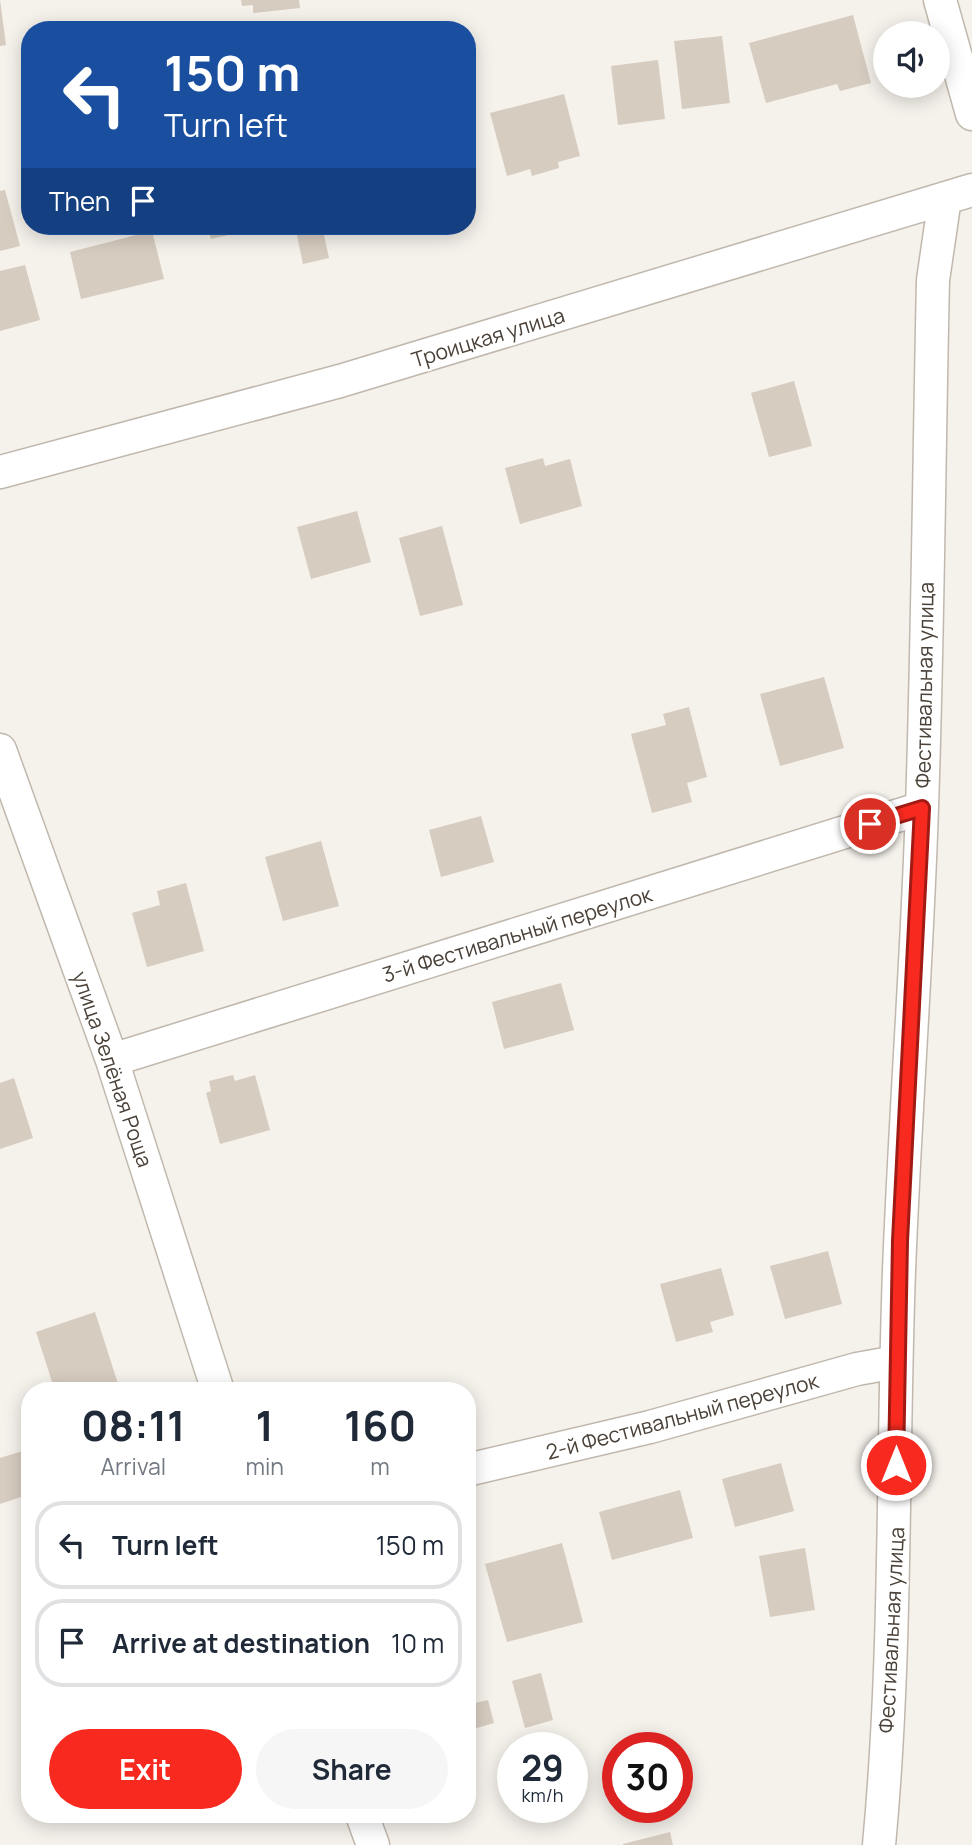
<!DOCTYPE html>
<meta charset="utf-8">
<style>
:root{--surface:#fff;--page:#f6f6f7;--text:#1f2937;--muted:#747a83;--line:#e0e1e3;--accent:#f82a1f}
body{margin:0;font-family:Manrope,sans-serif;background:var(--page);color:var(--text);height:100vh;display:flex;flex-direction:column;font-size:26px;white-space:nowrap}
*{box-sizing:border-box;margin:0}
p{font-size:23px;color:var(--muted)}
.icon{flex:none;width:38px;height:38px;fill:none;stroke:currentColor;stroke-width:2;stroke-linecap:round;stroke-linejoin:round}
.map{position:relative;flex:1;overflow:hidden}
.sheet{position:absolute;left:21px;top:1382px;width:455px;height:441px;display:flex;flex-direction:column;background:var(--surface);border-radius:28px;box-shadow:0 4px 18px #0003}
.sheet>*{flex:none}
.guide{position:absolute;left:21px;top:21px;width:455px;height:214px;border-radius:28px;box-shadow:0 4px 18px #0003;background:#1a4fa0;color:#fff;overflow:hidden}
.fabs{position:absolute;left:873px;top:21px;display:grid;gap:14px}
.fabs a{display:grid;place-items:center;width:77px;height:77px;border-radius:50%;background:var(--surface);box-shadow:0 4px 18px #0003;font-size:35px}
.speed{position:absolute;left:497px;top:1732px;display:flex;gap:14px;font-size:35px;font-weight:700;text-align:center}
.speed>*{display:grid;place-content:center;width:91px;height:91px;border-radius:50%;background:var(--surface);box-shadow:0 4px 18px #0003;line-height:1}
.speed small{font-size:18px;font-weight:400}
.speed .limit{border:10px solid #d22;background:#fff;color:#111}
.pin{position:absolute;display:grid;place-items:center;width:60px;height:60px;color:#fff;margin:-30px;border:4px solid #fff;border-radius:50%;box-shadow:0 2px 7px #0007}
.me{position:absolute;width:77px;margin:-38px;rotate:0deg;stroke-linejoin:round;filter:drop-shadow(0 0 5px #0008)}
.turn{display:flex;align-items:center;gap:24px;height:147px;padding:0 28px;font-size:32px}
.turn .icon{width:91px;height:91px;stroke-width:2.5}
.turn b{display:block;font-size:49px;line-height:60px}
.then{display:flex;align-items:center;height:66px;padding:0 28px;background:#0003;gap:14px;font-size:26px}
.eta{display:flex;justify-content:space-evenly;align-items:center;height:119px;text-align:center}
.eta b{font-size:42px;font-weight:700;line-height:49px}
.cta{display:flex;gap:14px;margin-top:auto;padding:14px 28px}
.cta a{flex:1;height:80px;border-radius:42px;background:var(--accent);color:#fff;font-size:28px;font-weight:700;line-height:80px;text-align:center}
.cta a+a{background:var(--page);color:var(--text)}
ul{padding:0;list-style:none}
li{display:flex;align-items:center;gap:21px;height:88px;margin:0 14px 10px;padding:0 14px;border:4px solid var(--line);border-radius:28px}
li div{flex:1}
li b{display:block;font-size:26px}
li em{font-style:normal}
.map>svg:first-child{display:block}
.building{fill:#d7ccc0}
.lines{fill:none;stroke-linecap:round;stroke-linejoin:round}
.minor-casing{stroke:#c1b8ad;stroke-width:35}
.minor{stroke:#fff;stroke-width:32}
.route-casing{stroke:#a11b14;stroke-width:18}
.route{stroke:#f82a1f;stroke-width:12}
.labels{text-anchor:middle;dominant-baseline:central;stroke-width:5;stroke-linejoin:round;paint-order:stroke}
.street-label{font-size:21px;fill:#4a4138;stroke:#fff}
</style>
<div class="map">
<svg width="972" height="1845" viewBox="0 0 972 1845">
<rect width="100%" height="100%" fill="#f5f1eb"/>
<path class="building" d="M0 0 6 45 0 46Z
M241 0H299L300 8 253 13V5L242 6Z
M853 15 871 83 840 91 837 84 766 103 749 43Z
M722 36 730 103 682 109 674 41Z
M658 60 665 119 618 125 611 66Z
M564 94 580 156 558 162 559 168 532 176 530 169 507 176 490 113Z
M5 190 20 246 0 251V191Z
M207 226H262V227L211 239Z
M295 226H322L329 258 303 264Z
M152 231 164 279 81 299 70 252Z
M25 265 40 320 0 331V271Z
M794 381 812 446 769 457 751 393Z
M543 458 545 466 570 459 582 506 520 524 505 468Z
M357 511 371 562 311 579 297 527Z
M442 526 463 605 420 616 399 538Z
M824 677 844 748 780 766 760 694Z
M689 707 707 777 687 783 692 802 652 813 631 734 666 725 663 714Z
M481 816 494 862 441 877 429 830Z
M321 841 339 906 283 921 265 857Z
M186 883 204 951 147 967 132 913 160 905 157 891Z
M561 983 574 1030 504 1049 492 1002Z
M233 1075 235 1081 255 1075 270 1130 220 1144 206 1093 211 1091 209 1081Z
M14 1078 33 1138 0 1149V1083Z
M828 1251 842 1304 785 1319 770 1266Z
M721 1268 734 1315 710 1322 713 1332 676 1342 660 1284Z
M95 1312 119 1387 108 1391H55L36 1332Z
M29 1449 30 1494 0 1504V1458Z
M781 1463 794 1511 735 1527 722 1479Z
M680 1490 693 1538 612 1560 599 1512Z
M562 1543 583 1622 507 1642 485 1564Z
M805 1548 815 1610 770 1617 759 1556Z
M541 1673 553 1720 525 1728 512 1681Z
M488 1700 494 1723 470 1730 467 1705Z
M670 1832 673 1845H623V1844Z"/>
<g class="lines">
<g class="minor-casing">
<path id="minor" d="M940 0 972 114
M0 472 340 381 972 190
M0 750 112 1060 218 1391
M112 1060 922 808
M467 1470 650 1427 857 1369 896 1362
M362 1815 373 1845
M879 1845C897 1654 892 1463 899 1271 905 1116 917 962 922 807 928 632 929 456 933 280L945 198"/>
</g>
<use href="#minor" class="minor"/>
</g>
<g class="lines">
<g class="route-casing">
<path id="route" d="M870 824 922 808 900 1241 896 1465"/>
</g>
<use href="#route" class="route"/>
</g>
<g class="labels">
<g class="street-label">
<text transform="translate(488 337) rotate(-17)">Троицкая улица</text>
<text transform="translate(924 685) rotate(-89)">Фестивальная улица</text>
<text transform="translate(517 934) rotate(-17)">3-й Фестивальный переулок</text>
<text transform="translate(113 1069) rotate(71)">улица Зелёная Роща</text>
<text transform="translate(682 1416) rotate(-15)">2-й Фестивальный переулок</text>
<text transform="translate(891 1630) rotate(-87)">Фестивальная улица</text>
</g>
</g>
</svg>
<div class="fabs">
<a><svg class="icon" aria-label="sound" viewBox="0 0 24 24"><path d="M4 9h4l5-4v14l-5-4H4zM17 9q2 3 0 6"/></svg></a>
</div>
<div class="speed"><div>29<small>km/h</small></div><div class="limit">30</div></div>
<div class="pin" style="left:870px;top:824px;background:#d93025"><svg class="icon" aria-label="arrive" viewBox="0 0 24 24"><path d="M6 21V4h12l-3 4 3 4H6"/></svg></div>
<svg class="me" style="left:896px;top:1465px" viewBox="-20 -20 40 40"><circle r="17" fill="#f82a1f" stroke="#fff" stroke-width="3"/><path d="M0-11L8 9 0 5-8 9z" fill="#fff"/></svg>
<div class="guide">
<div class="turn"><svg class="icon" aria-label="left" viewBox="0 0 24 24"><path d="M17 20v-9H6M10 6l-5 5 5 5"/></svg><div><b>150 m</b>Turn left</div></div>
<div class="then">Then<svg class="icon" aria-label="arrive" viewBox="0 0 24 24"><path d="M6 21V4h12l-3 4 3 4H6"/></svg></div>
</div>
<section class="sheet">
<div class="eta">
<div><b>08:11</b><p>Arrival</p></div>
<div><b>1</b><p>min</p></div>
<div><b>160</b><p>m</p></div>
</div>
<ul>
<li><svg class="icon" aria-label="left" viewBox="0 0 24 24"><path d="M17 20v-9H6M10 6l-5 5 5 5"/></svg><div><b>Turn left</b></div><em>150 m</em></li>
<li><svg class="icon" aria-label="arrive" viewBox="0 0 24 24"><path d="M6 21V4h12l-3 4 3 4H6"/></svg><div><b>Arrive at destination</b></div><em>10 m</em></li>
</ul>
<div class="cta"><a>Exit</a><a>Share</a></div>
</section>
</div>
